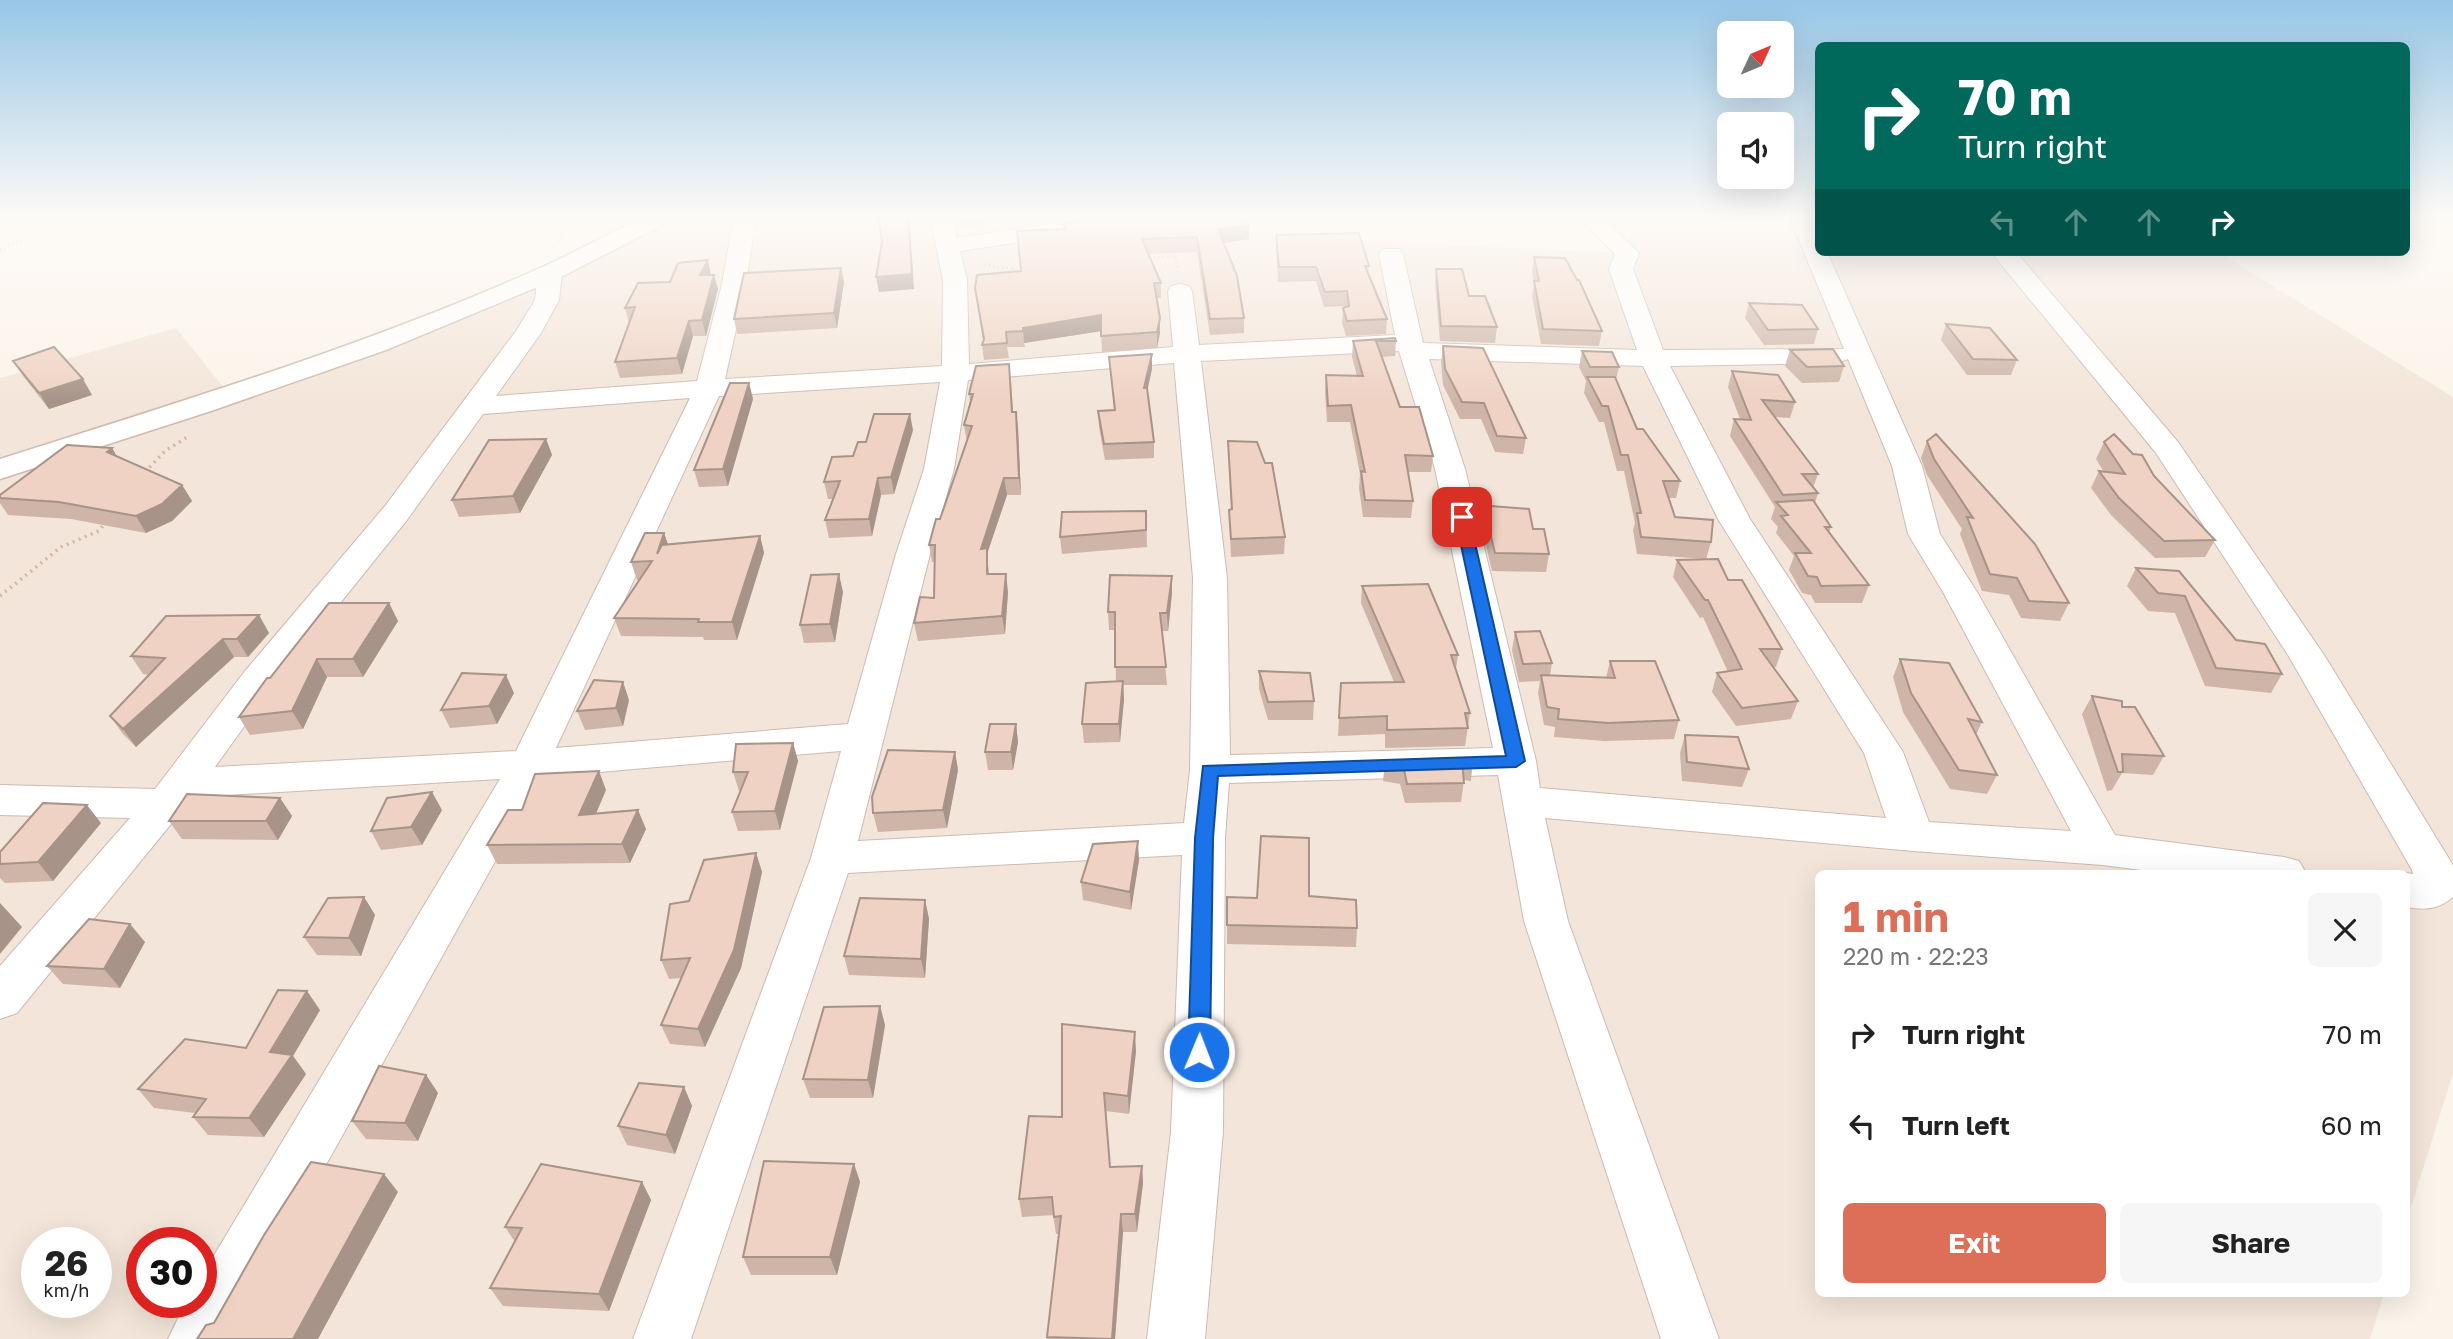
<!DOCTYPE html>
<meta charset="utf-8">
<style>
:root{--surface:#fff;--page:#f6f6f6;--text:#222;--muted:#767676;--accent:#dd6e58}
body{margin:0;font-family:"Golos Text",sans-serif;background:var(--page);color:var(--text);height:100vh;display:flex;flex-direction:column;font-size:26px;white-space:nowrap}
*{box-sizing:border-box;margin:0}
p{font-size:23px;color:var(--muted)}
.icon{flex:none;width:38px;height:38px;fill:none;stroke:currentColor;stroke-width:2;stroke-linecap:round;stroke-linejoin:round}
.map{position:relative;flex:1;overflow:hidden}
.panel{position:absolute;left:1815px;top:870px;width:595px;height:427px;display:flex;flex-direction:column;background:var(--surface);border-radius:10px;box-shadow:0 7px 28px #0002}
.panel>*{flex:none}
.guide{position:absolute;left:1815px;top:42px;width:595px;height:214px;border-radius:10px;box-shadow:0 7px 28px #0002;background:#00695c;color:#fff;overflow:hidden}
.needle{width:46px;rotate:46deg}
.buttons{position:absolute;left:1717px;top:21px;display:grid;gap:14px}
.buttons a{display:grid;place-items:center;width:77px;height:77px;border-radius:10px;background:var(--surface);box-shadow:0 7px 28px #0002;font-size:35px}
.speed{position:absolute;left:21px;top:1227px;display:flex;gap:14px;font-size:35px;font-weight:700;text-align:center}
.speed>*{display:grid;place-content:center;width:91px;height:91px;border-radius:50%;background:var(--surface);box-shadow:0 7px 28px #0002;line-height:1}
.speed small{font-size:18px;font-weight:400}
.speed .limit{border:10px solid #d22;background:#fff;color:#111}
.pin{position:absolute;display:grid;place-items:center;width:60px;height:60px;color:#fff;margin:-30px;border-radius:14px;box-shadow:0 4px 10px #0006}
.me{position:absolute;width:77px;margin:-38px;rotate:1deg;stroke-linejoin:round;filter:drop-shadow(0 0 5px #0008)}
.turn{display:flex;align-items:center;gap:24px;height:147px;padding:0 28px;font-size:32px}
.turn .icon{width:91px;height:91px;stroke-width:2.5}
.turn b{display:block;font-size:49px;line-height:60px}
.lanes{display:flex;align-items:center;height:66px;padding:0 28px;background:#0003;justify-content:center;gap:35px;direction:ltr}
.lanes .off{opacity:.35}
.round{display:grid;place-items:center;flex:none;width:74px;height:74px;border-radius:10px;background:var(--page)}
.headline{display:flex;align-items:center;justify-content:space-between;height:119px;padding:0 28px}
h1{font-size:42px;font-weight:700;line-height:52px;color:var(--accent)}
.primary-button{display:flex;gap:14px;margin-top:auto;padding:14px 28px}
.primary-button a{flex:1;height:80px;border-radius:10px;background:var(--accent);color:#fff;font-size:28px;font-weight:700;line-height:80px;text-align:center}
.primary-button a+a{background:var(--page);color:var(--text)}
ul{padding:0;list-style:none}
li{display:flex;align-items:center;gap:21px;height:91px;padding:0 28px}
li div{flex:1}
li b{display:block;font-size:26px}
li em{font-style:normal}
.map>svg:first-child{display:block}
.residential{fill:#f3e5d9;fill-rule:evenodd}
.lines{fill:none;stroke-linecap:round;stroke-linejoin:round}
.minor-casing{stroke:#cdbbb0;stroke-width:2}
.tertiary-casing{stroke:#cdbbb0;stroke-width:3}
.path-far1{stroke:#d4b5a6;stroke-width:2.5;stroke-dasharray:1 3.5;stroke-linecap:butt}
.path{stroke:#d4b5a6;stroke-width:3.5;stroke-dasharray:2 4.5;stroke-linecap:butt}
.minor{fill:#fff;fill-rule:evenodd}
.tertiary{fill:#fff;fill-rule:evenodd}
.wall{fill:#ceb5a8}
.shaded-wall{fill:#a79388}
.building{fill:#efd2c3;stroke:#a79388;stroke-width:2}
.route{fill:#1a73e8;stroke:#114b97;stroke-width:2}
</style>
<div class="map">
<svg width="2453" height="1339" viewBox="0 0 2453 1339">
<rect width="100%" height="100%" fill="#fbf4ea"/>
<path class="residential" d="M648 216H1266L1308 238 1627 253 1634 216H1818V252H2218L2453 397V1073L2406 1223V873H1818V1293H2384L2370 1339H0V378L176 328 228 393 481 301ZM37 1242H96V1302H37ZM142 1242H201V1302H142Z"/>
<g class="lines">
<g class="minor-casing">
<path id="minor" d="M734 216H756L746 284 725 379 942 366 943 280 930 216H952L957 238 1102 216H1154L1151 221 1143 223 960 251 967 280 969 364 1173 347 1168 291 1171 286 1180 284 1189 286 1192 291 1199 345 1395 335 1379 254 1383 249H1399L1403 254 1423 343 1637 350 1609 269 1615 254 1578 216H1601L1639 253 1633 269 1663 350 1844 349 1789 216H1811L1818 232V252H1827L1922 466 1940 534 1977 592 2115 835 2284 857 2299 861 2306 873H2165L2102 865 1913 851 1545 818 1568 921 1719 1339H1661L1524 921 1498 775 1229 783 1225 838 1223 1132 1205 1339H1147L1171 1132 1182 855 848 873 691 1339H633L811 858 841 751 542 777 229 1339H168L186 1302H201V1277L500 779 193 797 17 1013 0 1019V966L130 818 0 815V785L155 789 245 671 385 506 516 331 535 300 538 273 542 268 550 266 558 268 562 273 559 300 541 333 496 396 697 381 722 284ZM1399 351 1435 469 1493 748 1230 755 1227 578 1201 361ZM1429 359 1643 366 1718 519 1864 753 1886 818 1540 788 1536 761 1465 469ZM1848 359 1892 466 1908 534 1943 592 2071 831 1929 822 1903 752 1750 519 1670 366 1837 363ZM1174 363 1193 578 1190 770 1184 823 858 841 930 554 954 469 968 380ZM940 382 924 469 896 554 848 724 556 748 719 396ZM690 398 516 751 215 767 271 689 407 520 483 414Z
M1991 252H2016L2178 442 2324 655 2448 857 2453 866V897C2438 910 2425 910 2406 907V873L2413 874 2412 870 2288 655 2156 453Z"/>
</g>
<g class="tertiary-casing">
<path id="tertiary" d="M645 216H674L670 221 559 278 386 350 211 411 0 479V459C182 401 366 346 540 268 576 252 610 233 645 216Z"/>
</g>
<path class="path-far1" d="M1374 216 1384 237
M559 242 567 216
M0 250 69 216
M1145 258 1175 256 1178 269
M985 264 997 268 1025 269"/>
<path class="path" d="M145 472 165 451 189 436
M0 596 61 547 99 531 105 523"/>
<use href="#minor" class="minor"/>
<use href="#tertiary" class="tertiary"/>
</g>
<path class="wall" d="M958 216H988L989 225 960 227Z
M1063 224 1249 225V239L1223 243 1244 318V333L1210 335 1197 252 1148 254 1161 283V298H1157L1160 333 1157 348 1102 352 1101 331 1024 343 1025 347H1007L1009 358 984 360 982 345 983 340 975 288 1021 271 1064 229Z
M1276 235 1369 266 1368 274 1387 319 1386 334 1346 336 1342 323 1343 308 1346 306 1324 307 1316 281 1278 282 1276 249Z
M1534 257 1577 280 1602 331 1599 346 1541 344 1532 296 1534 284 1532 272Z
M841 268 844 282 837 328 737 334 734 319Z
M1436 269 1469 296 1497 327 1495 343 1440 341 1435 283Z
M711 275 718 289 706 336H693L682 374 620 378 615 362 629 323 625 308 670 282Z
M1749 303 1818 329 1814 344 1764 345 1745 318Z
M1946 324 2017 360 2011 375H1967L1941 340Z
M1353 341H1396L1395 356 1382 357 1400 407 1433 456 1431 472H1408L1413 501 1411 518 1363 517 1359 488 1360 474 1350 422H1327L1325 391 1326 375 1357 376 1352 357Z
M1443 346 1526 438 1523 454 1495 452 1481 419H1460L1443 385 1441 362Z
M1790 350 1844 366 1839 382 1802 383 1785 366Z
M1582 351 1619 367 1616 380 1637 429 1680 481 1676 498H1669L1675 517 1711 542 1706 559 1637 554 1633 530 1635 523 1624 471H1617L1604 422H1599L1584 393 1586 381 1579 367Z
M1152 354V369L1147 393 1154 442V458L1105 460 1099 427 1098 411 1114 410 1109 357Z
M13 361 92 395 49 409 23 376Z
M1732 371 1795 402 1790 418 1775 417 1818 474 1813 488 1818 493 1815 503 1831 527 1829 533 1869 585 1862 603H1815L1811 595 1802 593 1789 570 1794 556 1776 533 1778 527 1771 519 1775 507 1730 436 1734 419H1740L1728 387Z
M1011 380 1013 412H1016L1018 428 1021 495H1007L987 554 989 574 1008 592 1005 634 918 641 914 623 934 598V562H932L929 545 940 519 967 442 964 425 970 402 969 394Z
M749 383 753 399 728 486 699 487 694 470Z
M913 430 894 494 881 495 872 536 829 538 825 520 833 499H828L824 482 853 456 866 442Z
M546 439 552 455 520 513 459 517 452 500Z
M1228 441 1285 537 1284 554 1231 557 1229 510 1231 509Z
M1927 441 2069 603 2060 621 2021 618 2009 595 1982 591 1960 534 1962 529 1927 475 1921 458Z
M2104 442 2154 476 2215 540 2205 557 2155 558 2111 515 2091 488 2099 471 2104 472 2096 459Z
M112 448 117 457 182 485 192 501 172 521 146 533 71 519 8 515 0 503V495Z
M1490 506 1533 529 1549 554 1546 572 1492 571 1483 533 1486 516H1488Z
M1146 511 1147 547 1062 554 1060 537Z
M664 533 668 544 760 536 764 553 737 640H704L703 637 621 636 614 618 640 580H637L631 562Z
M1677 560 1728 580 1782 649 1776 667H1773L1798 701 1791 719 1736 726 1712 692 1717 673 1728 672 1703 617 1700 618 1673 577Z
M2136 568 2179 571 2236 640 2282 674 2271 693 2205 686 2175 613 2148 611 2127 586Z
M1362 586 1458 655 1456 668 1470 713 1465 746 1385 748V734L1338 736 1341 683 1394 682 1361 603Z
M843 592 835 642 804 643 800 625Z
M1172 593 1168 631H1162L1167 685H1123L1124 699 1120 742 1084 743 1082 724 1116 682 1115 630H1109L1108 612Z
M389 603 398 621 363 677H327L303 729 250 735 239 717 270 678Z
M259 615 269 633 248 657H234L136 747 123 734 110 716 149 675 143 674 131 656Z
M1515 632 1552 663 1550 675 1606 678 1610 661 1679 720 1674 739 1604 741 1554 737 1555 727 1544 725 1538 693 1540 681 1519 682 1512 650Z
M1900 659 1982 722 1976 735 1997 775 1987 794 1950 789 1903 712 1893 677Z
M1259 671 1314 701 1313 720H1268L1259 689Z
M514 693 497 724 450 728 441 710Z
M2092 696 2122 707 2164 756 2153 775 2122 773 2112 790 2107 791 2082 714Z
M629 700 623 726 585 730 577 711Z
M1016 724 1018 742 1013 770H988L985 752Z
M1685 735 1749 769 1742 787 1682 781 1680 753Z
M793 743 798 761 780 830 738 831 732 812 741 791H739L733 772Z
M955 752 958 770 947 828 878 832 873 813Z
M1473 760 1471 781 1464 780 1461 802 1405 803 1400 784 1383 781 1385 763Z
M606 790 596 814 646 829 630 863 497 864 487 845 522 810Z
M280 798 292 816 278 840 182 839 169 821Z
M442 810 422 845 381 850 371 831Z
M101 823 53 881 5 883 0 878V852Z
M756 853 762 872 741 968 705 1047 670 1044 661 1025 681 978 669 979 661 960 689 901Z
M1139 860 1131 910 1083 900 1081 882Z
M1309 896 1357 928 1356 947 1227 944V897L1257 898Z
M364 897 375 915 361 956 317 955 304 937Z
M925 900 929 919 925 978 849 975 844 956Z
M145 942 120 988 63 984 47 966Z
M880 1006 885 1025 873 1098H810L803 1079Z
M320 1010 293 1056 306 1074 264 1137 208 1135 193 1117 195 1113 154 1108 138 1089 246 1048Z
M1136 1051 1129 1114 1106 1111 1110 1167 1142 1166 1143 1183 1137 1232H1123L1115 1339H1047L1059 1234H1056L1053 1215 1022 1217 1019 1199 1062 1117Z
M426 1075 438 1093 418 1141 366 1139 352 1121Z
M684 1087 692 1106 675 1154 627 1145 618 1126Z
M854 1164 860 1182 837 1275H751L743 1257Z
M642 1182 651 1200 609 1311 503 1306 490 1288 515 1242 505 1227Z"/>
<path class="shaded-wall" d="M908 216 910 230 914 289 879 292 876 277Z
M1249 225V239L1218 244V229Z
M708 260 711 275H700Z
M841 268 844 282 837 328 834 313Z
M714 275 718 289 706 336 702 320Z
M1101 315 1102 331 1024 343 1023 328Z
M1160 318V333L1157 348V332Z
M689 321 693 336 682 374 677 358Z
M1152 354V369L1144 404V388Z
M83 379 92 395 49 409 39 393Z
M749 383 753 399 728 486 723 469Z
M1016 412 1018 428 1021 495 1019 478Z
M910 414 913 430 894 494 891 477Z
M546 439 552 455 520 513 513 496Z
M112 448 122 465 107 452Z
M878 478 881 495 872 536 869 519Z
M1004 478 1007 495 987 554 990 592 981 549Z
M182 485 192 501 172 521 146 533 136 516Z
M664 533 670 551 657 554Z
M760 536 764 553 737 640 732 622Z
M839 574 843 592 835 642 830 624Z
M1006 574 1008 592 1005 634 1002 616Z
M1172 576V593L1168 631 1167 613Z
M389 603 398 621 363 677 353 659Z
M259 615 269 633 248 657 237 639Z
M223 639 234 657 136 747 123 729Z
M317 659 327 677 303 729 292 711Z
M506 675 514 693 497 724 489 706Z
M1123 681 1124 699 1120 742 1119 724Z
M623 682 629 700 623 726 616 708Z
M1016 724 1018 742 1013 770 1011 752Z
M793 743 798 761 780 830 775 811Z
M955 752 958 770 947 828 943 810Z
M599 771 606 790 587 834 579 815Z
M432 792 442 810 422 845 411 827Z
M280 798 292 816 278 840 266 821Z
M87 805 101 823 53 881 38 862Z
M638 810 646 829 630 863 622 844Z
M1138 841 1139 860 1131 910 1130 892Z
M756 853 762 872 741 968 705 1047 698 1029Z
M364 897 375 915 361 956 349 938Z
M925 900 929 919 925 978 921 959Z
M0 903 22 927 0 954Z
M130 924 145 942 120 988 104 969Z
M307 991 320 1010 293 1056 306 1074 264 1137 249 1118 270 1052Z
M880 1006 885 1025 873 1098 868 1080Z
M1135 1032 1136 1051 1129 1114 1128 1096Z
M426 1075 438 1093 418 1141 405 1123Z
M684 1087 692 1106 675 1154 666 1135Z
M854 1164 860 1182 837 1275 830 1257Z
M1142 1166 1143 1183 1137 1232 1135 1214Z
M384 1174 398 1192 318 1339H293Z
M642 1182 651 1200 609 1311 599 1294Z
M1121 1214 1123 1232 1115 1339H1112Z"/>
<path class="building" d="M908 216 912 274 876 277 882 242 879 219Z
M1116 216H1240L1249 225 1218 229 1237 276 1244 318 1210 319 1197 237 1142 239 1161 283H1154L1160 318 1157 332 1101 336V315L1023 328V331L1006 332 1007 343 982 345 984 339 975 288 977 275 1021 271 1017 231 1066 229 1063 224Z
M1359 233 1369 266H1365L1387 319 1347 321 1343 308 1349 306 1347 291 1325 292 1316 267H1279L1276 235Z
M1534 257 1565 258 1577 280H1579L1602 331 1543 329 1534 281H1539Z
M708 260 700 275H714L702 320 689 321 677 358 615 362 635 307 625 308 638 283 670 282 678 263Z
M841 268 834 313 734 319 744 273Z
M1436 269H1462L1469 296H1485L1497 327 1441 326Z
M1749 303 1802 305 1818 329 1768 330Z
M1946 324 1990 328 2017 360 1973 359Z
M1395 338 1396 341H1376L1400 407H1419L1433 456 1405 455 1413 501 1365 500 1361 471 1365 472 1351 405 1328 406 1326 375 1363 376 1353 341Z
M1443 346 1483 348 1526 438 1497 436 1484 403 1462 402 1445 369Z
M54 347 83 379 39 393 13 361Z
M1833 349 1844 366 1807 367 1790 350Z
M1582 351 1612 352 1619 367H1590Z
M1152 354 1144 388H1147L1154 442 1104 444 1098 411 1115 410 1109 357Z
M1009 364 1012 412H1016L1019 478H1004L981 549 987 548V574H1006L1002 616 914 623 920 597 934 598 935 545H929L936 519H940L972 426 964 425 973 394H969L976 366Z
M1732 371 1778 375 1795 402 1762 400 1818 474H1802L1818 493 1783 495 1734 419 1751 420Z
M1587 377H1615L1637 429H1643L1680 481H1663L1675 517 1713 520 1711 542 1641 537 1637 513H1641L1628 455H1621L1608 406H1602Z
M730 383H749L723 469 694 470Z
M874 414H910L891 477 878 478 869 519 825 520 840 481 824 482 832 457 853 456 858 442H866Z
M1936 434 2035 544 2069 603 2029 601 2017 578 1990 574 1967 517 1973 518 1934 459 1927 441Z
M2114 434 2133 454 2142 455 2154 476 2215 540 2164 541 2119 498 2099 471 2125 474 2104 442Z
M546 439 513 496 452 500 489 440Z
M1228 441 1257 442 1265 463H1272L1285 537 1231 539 1229 510 1232 509Z
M67 445 112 448 107 452 182 485 162 504 136 516 59 502 0 498V495Z
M1813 500 1831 527H1825L1869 585 1821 586 1817 577 1808 576 1795 553H1811L1781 516 1788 515 1776 502Z
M1490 506 1529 509 1533 529H1544L1549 554 1495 553 1486 516H1491Z
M1146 511V530L1060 537 1062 512Z
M645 533H664L657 554 662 545 760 536 732 622H698L699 619 614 618 652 561 631 562Z
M1718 559 1728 580H1742L1782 649H1760L1798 701 1742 708 1717 673 1742 669 1708 600H1705L1677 560Z
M2136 568 2179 571 2236 640 2265 644 2282 674 2216 668 2185 596 2158 593Z
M839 574 830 624 800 625 811 575Z
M1110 575 1172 576 1167 613H1160L1166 667H1115V612H1108Z
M1428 584 1458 655H1451L1470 713H1465L1468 728 1387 730V716L1339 718 1341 683 1404 682 1362 586Z
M329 603H389L353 659H317L292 711 239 717 267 678H270Z
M259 615 237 639H223L123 729 110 716 165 658 131 656 166 616Z
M1540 631 1552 663 1523 664 1515 632Z
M1900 659 1949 663 1982 722 1968 719 1997 775 1959 770 1911 693Z
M1610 661H1655L1679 720 1608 723 1558 719 1559 709 1547 707 1541 675 1615 678Z
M1259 671 1310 673 1314 701 1268 702Z
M462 673 506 675 489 706 441 710Z
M594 680 623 682 616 708 577 711Z
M1123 681 1119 724H1082L1086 683Z
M2092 696 2122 701V707H2135L2164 756 2122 754 2123 772H2118Z
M990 724H1016L1011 752H985Z
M1685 735 1738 737 1749 769 1687 762Z
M793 743 775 811 732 812 748 772H733L736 744Z
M888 750 955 752 943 810 873 813 872 797Z
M1473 760 1474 763 1462 761 1464 783 1407 784 1403 765 1385 763Z
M599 771 579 815 638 810 622 844 487 845 508 810H522L535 774Z
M432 792 411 827 371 831 387 798Z
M187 794 280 798 266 821H169Z
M43 803 87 805 38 862 0 864V852Z
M1261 836 1309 838V896L1356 900 1357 928 1227 925V897L1257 898Z
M1138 841 1130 892 1081 882 1093 844Z
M756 853 734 950 698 1029 661 1025 690 958 661 960 670 904 689 901 704 860Z
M364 897 349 938 304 937 328 898Z
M860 898 925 900 921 959 844 956Z
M89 919 130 924 104 969 47 966Z
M278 990 307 991 270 1052 292 1055 249 1118 193 1117 206 1099 138 1089 185 1039 246 1048Z
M880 1006 868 1080 803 1079 824 1007Z
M1062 1024 1135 1032 1128 1096 1104 1093 1110 1167 1142 1166 1135 1214H1121L1112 1339 1047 1337 1061 1216 1054 1217 1052 1197 1019 1199 1029 1116 1062 1117Z
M379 1066 426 1075 405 1123 352 1121Z
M639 1083 684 1087 666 1135 618 1126Z
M764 1161 854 1164 830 1257H743Z
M311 1162 384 1174 293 1339H197L206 1325 214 1323 264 1235Z
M541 1164 642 1182 599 1294 490 1288 522 1228 505 1227Z"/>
<linearGradient id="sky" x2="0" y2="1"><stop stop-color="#97c6e6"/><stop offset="0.54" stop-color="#fdfaf6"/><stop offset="1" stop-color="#fdfaf6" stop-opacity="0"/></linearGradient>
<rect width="2453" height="403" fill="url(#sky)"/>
<path class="route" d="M1462 513 1469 517 1525 761 1516 767 1218 776 1213 838 1210 1052 1206 1058 1199 1061 1191 1058 1188 1052 1195 838 1203 766 1506 756 1455 517Z"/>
</svg>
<div class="buttons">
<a><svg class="needle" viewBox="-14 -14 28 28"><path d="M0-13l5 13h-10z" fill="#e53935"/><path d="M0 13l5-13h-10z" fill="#767676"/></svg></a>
<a><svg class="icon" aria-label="sound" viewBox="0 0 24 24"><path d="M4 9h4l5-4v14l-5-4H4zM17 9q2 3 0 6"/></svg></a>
</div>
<div class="speed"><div>26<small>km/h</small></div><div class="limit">30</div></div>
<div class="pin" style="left:1462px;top:517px;background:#d93025"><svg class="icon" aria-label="arrive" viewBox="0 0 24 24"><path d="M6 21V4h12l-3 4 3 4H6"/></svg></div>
<svg class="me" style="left:1199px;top:1052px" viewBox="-20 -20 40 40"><circle r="17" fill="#1a73e8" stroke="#fff" stroke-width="3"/><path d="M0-11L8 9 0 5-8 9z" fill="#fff"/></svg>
<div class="guide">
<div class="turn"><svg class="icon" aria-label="right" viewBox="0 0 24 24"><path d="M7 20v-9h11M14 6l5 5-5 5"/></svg><div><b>70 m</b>Turn right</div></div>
<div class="lanes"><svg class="icon off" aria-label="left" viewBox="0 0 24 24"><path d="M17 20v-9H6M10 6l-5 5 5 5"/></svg><svg class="icon off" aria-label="ahead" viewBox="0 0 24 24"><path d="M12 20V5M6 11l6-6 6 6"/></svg><svg class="icon off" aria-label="ahead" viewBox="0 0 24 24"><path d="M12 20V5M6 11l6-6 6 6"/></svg><svg class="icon" aria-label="right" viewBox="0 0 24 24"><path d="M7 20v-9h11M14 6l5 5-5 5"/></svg></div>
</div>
<section class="panel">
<div class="headline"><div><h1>1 min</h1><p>220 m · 22:23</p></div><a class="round"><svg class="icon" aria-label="close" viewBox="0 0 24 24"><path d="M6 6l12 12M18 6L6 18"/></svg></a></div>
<ul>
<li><svg class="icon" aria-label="right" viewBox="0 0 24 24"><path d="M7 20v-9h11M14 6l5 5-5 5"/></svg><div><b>Turn right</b></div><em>70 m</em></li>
<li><svg class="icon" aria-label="left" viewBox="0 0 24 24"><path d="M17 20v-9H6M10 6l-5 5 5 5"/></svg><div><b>Turn left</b></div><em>60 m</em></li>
</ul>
<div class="primary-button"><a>Exit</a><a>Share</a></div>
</section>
</div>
